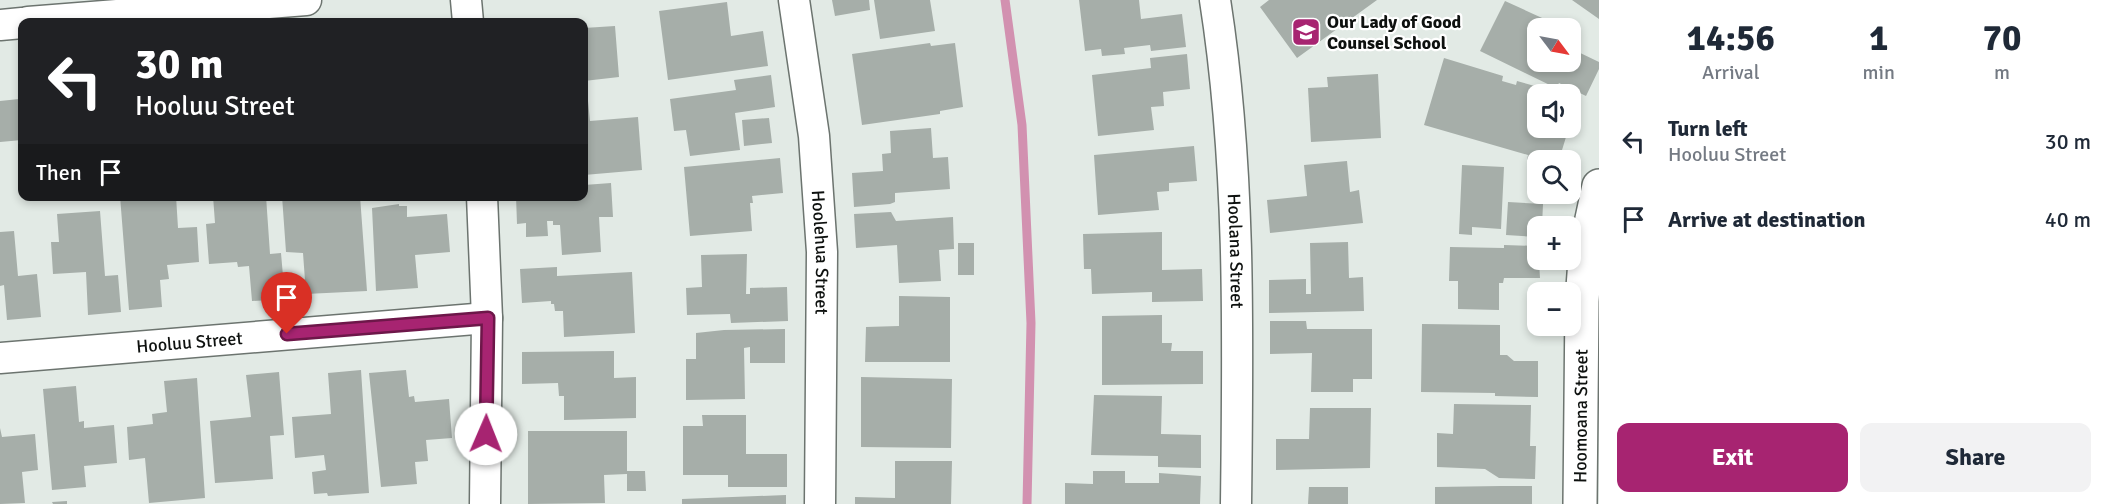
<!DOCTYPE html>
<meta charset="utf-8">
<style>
:root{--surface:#fff;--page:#f2f2f3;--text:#1f2937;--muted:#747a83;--accent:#a72471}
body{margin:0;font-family:Signika,sans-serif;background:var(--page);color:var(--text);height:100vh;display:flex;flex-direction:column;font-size:22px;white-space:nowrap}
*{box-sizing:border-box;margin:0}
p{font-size:20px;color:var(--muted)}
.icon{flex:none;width:33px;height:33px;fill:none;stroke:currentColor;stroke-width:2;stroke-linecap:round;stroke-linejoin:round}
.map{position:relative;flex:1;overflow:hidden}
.panel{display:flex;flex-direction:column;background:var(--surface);width:510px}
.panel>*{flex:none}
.banner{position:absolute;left:18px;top:18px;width:570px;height:183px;border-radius:12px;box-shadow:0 3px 9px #0003;background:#202124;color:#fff;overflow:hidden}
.needle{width:39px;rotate:122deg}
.controls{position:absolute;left:1527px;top:18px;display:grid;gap:12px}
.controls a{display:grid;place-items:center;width:54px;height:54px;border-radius:12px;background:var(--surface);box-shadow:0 3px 9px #0003;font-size:30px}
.pin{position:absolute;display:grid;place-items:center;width:51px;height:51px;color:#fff;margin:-62px -26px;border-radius:50% 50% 50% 0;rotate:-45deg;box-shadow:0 0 6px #0007}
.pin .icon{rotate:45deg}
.me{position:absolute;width:66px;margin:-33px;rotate:1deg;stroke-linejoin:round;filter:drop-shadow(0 0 4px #0008)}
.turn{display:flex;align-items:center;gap:21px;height:126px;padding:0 18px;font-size:27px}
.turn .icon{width:78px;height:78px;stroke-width:2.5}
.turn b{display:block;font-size:42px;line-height:51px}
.then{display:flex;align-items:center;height:57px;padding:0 18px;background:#0003;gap:12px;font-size:22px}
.eta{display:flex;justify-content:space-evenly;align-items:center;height:102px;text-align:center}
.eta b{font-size:36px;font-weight:800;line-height:42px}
.action{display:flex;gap:12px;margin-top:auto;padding:12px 18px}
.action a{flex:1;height:69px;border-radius:12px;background:var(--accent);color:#fff;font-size:24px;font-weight:800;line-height:69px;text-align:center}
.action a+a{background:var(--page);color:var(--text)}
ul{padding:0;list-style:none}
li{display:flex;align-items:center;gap:18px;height:78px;padding:0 18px}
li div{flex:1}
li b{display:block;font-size:22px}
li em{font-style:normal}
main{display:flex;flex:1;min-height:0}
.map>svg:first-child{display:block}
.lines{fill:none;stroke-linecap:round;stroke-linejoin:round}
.stream{stroke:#d291b0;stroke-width:9}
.building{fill:#a6aea9}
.minor-casing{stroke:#6c746f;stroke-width:33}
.tertiary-casing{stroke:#6c746f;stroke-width:36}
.minor{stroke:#fff;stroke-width:30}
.tertiary{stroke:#fff;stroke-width:33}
.route-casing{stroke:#6d1749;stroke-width:15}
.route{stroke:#a72471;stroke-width:10}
.labels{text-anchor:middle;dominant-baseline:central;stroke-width:4.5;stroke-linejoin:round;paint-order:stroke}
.poi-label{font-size:18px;font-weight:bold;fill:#0e110f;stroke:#fff;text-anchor:start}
.street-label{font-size:18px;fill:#0e110f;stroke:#fff}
</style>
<main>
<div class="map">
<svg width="1599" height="504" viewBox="0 0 1599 504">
<rect width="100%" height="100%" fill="#e2eae5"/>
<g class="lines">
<path class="stream" d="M1005 0 1022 125 1031 323 1027 504"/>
</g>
<path class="building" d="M832 0H869L870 10 835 16Z
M874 0H930L935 31 880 39Z
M1079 0H1139L1141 19 1182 14 1186 47 1151 51 1150 45 1124 48 1125 54 1102 56 1101 49 1085 51Z
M1269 0H1377L1297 58 1260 7Z
M1572 0H1599V19Z
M1505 1 1564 28H1538V62H1570V45L1575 48 1574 50 1599 62V69L1586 96 1559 83 1556 88 1480 51Z
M727 2 731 36 763 31 768 66 668 80 659 11Z
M615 26 619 77 584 81V28Z
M930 43 931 46 955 43 963 107 940 111V114L862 125 852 54Z
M1187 54 1190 89 1163 92 1164 106 1151 107 1154 130 1098 136 1092 75 1151 68 1150 58Z
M1444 58 1503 76 1502 81 1516 85 1517 81 1538 87 1528 119 1538 121 1540 129 1566 137 1559 160 1538 163 1527 160 1528 155 1424 125Z
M1378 74 1381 138 1311 142 1308 88 1328 87 1327 77Z
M771 75 775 107 735 113 740 150 690 156 686 130 674 131 670 99 736 90 734 80Z
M19 99 22 140 0 142V101Z
M584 101H588L590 121 638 117 642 170 584 175Z
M769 118 772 143 744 146 742 120Z
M931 128 933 158 948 157 950 189 895 193V202L890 204 854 207 852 173 883 171 882 154 891 153 890 131Z
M1194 146 1197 181 1169 183V191L1157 192 1159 210 1098 215 1094 155Z
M780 158 783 193 752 196 753 203H750L752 231 690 236 684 167Z
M1347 161 1350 192 1359 190 1363 223 1270 233 1267 200 1307 196 1304 165Z
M1462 165 1504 167 1501 229 1472 227V235L1459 234Z
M611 183 613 217H599L601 252 562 255 560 225H553V221H547L548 236 526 237V223L517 224 516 196H584V185Z
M120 196H176L178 228 197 227 199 262 167 265 169 279 160 280 162 307 129 310Z
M213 196H266L270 254 281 253 285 299 252 301 249 266 238 267 237 262 209 264 206 224 215 223Z
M282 196H360L367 291 306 294 303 253 286 252Z
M1508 202 1543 204 1542 226H1538V237L1506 235Z
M399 204V206H407V217L447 214 450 252 415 255 418 288 376 291 372 208Z
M100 211 105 276 118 275 121 312 88 315 86 272 53 274 51 242H59L57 214Z
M891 212 896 221 953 217 954 249 939 250 941 281 899 283 897 245 856 248 854 214Z
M14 231 18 276 37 274 41 317 7 320 4 285 0 286V232Z
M1162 232V270L1202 269 1203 301 1152 302V292L1092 294 1091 269H1084L1083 234Z
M1348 242 1349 278 1363 277 1364 311 1269 313V280L1306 279V294H1311L1310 243Z
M958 243H974V275H958Z
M1504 245 1538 246 1540 278H1504L1503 283H1499V310L1458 309V281H1449L1450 247 1504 248Z
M747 254 746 294H750V288L787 287 788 321 731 323 730 314 687 315 686 288 702 287 701 255Z
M557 267V276L632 272 635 333 564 337 563 311H555L554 304H551V301L522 303 520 269Z
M899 296 950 297V362H865L866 327 899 326Z
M1162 315V343H1172L1171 351H1203V384L1102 385V316Z
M1270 321H1306L1307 329H1372V379H1353V392H1311L1312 353 1270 354Z
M1422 324 1500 325V355H1507L1514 361H1538V397L1495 396V393L1421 392Z
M785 329V363H750V347L744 348 745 399 686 400V359H696V333L724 330Z
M614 351V378L636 377V418L564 420V396H559L558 383 522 384V352Z
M361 370 369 493 328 496 327 493 314 494 312 472 326 470 324 455 295 458 292 417 331 414 328 373Z
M406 370 409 397 414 396 415 402 449 399 452 438 426 440 428 461 415 462 417 484 381 487 369 373Z
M279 372 284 435 270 436 273 479 215 483 210 421 251 417 246 375Z
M861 377 952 379 951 448 861 447Z
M197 378 205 498 149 503 145 458 129 460 127 427 153 424 152 414 167 412 164 381Z
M76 386 79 422 84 421V428L114 425 117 463 84 466 86 487 52 490 43 389Z
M1094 395 1162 396 1161 434 1201 435V468L1158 467V456L1091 455Z
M1454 404 1531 405 1530 446H1536L1535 479 1499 478 1485 469 1437 467V433L1453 434Z
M1310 408H1371L1370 468 1276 470V439H1309Z
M702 415H746V454H787V487H728V475H683V426H703Z
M0 428 2 437 35 434 38 470 22 472 25 503 0 504Z
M528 431H627V471H645L646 491H627V474L604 475 605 503 528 504Z
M895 461H952L951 504H855V497L895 498Z
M1093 471H1125V483H1159V473L1201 476 1200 504H1065V483L1093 484Z
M1501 486H1532V504H1435V487Z
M1309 487H1348V504H1308Z
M786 495V504H682V499Z
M67 501V504H53L52 502Z"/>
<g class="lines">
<g class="minor-casing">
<g id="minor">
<path d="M466 0 468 22"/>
<path id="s1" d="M794 0 814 136 822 252 820 504"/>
<path id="s2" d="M1215 0C1241 166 1238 337 1236 504"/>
<path d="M28 22 306 0"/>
<path d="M0 25 22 23"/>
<path d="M482 196 487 318 485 504"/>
<path id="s3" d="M0 358 487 318"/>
</g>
</g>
<g class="tertiary-casing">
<g id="tertiary">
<path id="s4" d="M1580 504 1582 301 1586 247 1599 186"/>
</g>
</g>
<use href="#minor" class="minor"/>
<use href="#tertiary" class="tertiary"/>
</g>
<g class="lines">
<g class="route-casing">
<path id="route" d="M287 334 488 318 486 434"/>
</g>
<use href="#route" class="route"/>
</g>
<defs>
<g id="school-square" transform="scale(1.5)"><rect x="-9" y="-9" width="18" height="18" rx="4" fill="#a72471" stroke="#fff"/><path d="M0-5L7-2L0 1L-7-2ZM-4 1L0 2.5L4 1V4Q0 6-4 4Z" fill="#fff"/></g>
</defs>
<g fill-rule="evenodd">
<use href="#school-square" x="1306" y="32"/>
</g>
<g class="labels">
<g class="poi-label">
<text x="1327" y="22">Our Lady of Good<tspan x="1327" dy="21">Counsel School</tspan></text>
</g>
<g class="street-label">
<text stroke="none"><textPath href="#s1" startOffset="254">Hoolehua Street</textPath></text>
<text stroke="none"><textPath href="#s2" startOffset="252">Hoolana Street</textPath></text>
<text stroke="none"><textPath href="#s3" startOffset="190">Hooluu Street</textPath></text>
<text stroke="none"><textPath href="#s4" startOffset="88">Hoomoana Street</textPath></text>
</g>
</g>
</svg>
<div class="controls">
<a><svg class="needle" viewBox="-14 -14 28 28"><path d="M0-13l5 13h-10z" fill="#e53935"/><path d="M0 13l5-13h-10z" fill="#747a83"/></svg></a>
<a><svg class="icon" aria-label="sound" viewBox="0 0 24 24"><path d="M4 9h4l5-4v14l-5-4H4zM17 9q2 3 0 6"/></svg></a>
<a><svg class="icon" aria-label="search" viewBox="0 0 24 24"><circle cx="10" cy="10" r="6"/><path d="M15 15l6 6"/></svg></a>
<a>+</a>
<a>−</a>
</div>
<div class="pin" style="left:287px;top:334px;background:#d93025"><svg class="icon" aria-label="arrive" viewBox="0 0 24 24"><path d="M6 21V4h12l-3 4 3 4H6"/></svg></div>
<svg class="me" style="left:486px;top:434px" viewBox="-20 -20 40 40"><circle r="19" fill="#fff"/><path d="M0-13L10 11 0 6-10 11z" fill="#a72471"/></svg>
<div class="banner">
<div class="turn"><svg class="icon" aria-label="left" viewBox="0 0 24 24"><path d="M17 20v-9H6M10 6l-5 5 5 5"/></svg><div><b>30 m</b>Hooluu Street</div></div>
<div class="then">Then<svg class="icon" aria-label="arrive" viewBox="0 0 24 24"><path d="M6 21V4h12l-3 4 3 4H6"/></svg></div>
</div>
</div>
<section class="panel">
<div class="eta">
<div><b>14:56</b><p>Arrival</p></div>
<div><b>1</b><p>min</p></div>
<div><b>70</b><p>m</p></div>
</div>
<ul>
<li><svg class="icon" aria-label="left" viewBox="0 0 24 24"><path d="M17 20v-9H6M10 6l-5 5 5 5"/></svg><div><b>Turn left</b><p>Hooluu Street</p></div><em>30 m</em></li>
<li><svg class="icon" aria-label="arrive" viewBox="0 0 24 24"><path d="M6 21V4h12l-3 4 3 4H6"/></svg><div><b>Arrive at destination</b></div><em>40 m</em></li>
</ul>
<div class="action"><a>Exit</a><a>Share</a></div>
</section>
</main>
